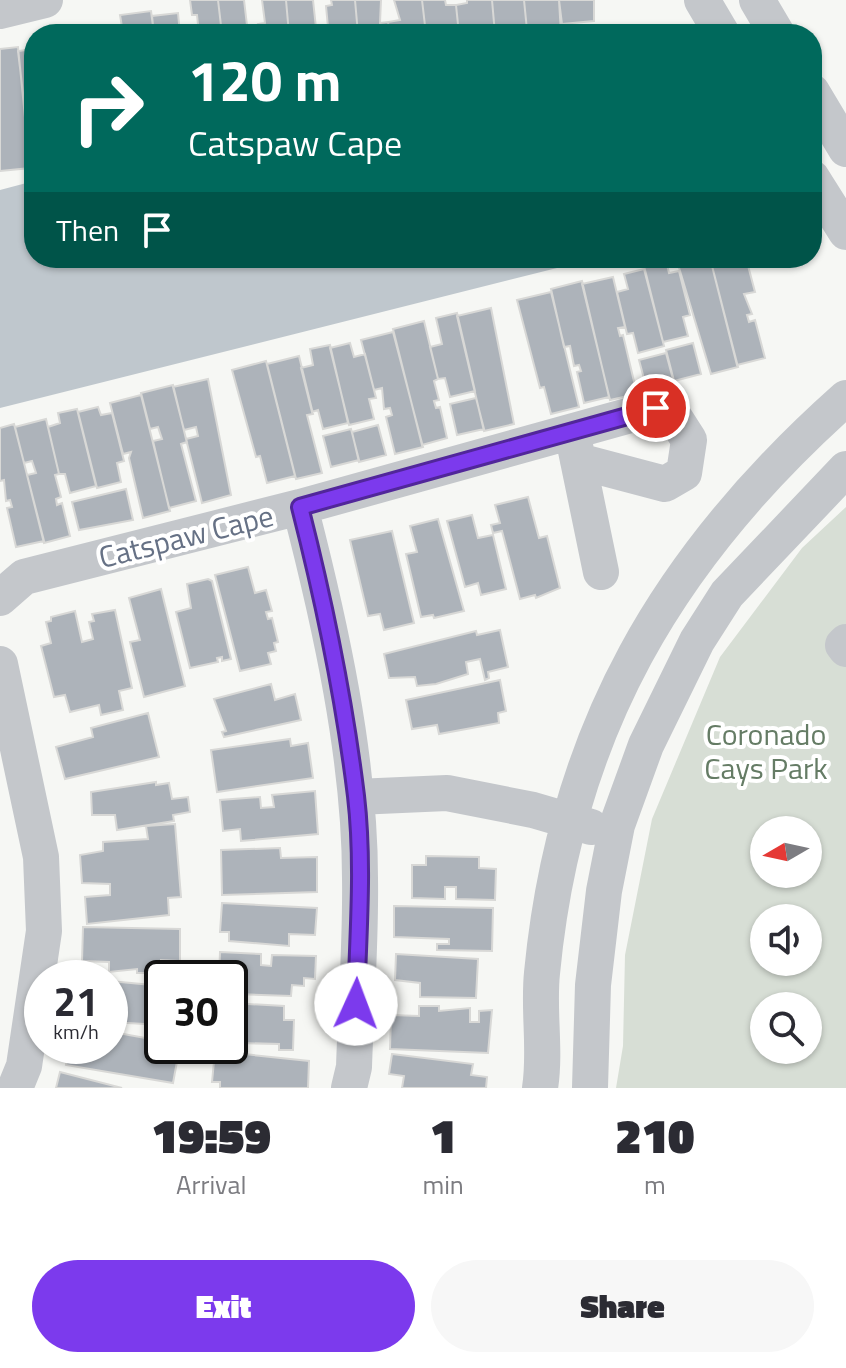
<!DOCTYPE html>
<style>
:root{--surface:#fff;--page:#f7f7f7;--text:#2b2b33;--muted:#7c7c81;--accent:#7c3aed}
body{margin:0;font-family:"Titillium Web",sans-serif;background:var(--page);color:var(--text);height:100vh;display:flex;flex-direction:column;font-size:30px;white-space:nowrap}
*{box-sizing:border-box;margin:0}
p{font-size:26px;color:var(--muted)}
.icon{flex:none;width:44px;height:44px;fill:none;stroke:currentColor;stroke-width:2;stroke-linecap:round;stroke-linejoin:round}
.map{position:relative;height:1088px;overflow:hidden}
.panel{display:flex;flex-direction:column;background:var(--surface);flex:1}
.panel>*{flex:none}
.top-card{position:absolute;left:24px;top:24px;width:798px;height:244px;border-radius:32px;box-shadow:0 2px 6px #0004;background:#00695c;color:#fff;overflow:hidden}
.needle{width:52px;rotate:261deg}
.tools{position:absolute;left:750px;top:816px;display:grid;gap:16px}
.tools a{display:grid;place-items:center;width:72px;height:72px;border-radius:50%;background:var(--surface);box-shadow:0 2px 6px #0004;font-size:40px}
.speed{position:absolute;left:24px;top:960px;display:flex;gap:16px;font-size:40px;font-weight:700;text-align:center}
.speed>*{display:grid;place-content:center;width:104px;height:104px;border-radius:50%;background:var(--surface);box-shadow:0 2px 6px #0004;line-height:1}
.speed small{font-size:20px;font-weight:400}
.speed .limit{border:4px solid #111;border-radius:12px;background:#fff;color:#111}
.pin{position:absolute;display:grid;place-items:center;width:68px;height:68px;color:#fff;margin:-34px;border:4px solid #fff;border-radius:50%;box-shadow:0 2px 8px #0007}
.me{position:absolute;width:88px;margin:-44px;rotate:2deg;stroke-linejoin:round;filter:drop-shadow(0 0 6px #0008)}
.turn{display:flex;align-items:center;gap:28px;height:168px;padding:0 32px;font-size:36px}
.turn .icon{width:104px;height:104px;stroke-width:2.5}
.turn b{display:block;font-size:56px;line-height:68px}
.then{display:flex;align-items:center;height:76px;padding:0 32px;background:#0003;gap:16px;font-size:30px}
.eta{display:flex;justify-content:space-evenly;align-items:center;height:136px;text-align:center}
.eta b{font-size:48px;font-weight:800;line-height:56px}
.primary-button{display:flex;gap:16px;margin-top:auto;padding:16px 32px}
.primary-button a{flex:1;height:92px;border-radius:48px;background:var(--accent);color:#fff;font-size:32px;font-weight:800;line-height:92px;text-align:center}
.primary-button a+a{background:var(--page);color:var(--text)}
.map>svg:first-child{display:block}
.green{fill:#d7ded5;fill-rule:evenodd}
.water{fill:#bfc7cd}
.building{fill:#adb3ba;stroke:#d8d8d6;stroke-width:2}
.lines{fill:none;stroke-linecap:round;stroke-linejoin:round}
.minor{stroke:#c4c7cb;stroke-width:36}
.route-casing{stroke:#51269a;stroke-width:20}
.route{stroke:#7c3aed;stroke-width:14}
.labels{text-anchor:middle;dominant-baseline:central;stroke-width:8;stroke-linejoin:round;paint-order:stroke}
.street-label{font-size:30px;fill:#667185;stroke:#fff}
.park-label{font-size:30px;fill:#657c65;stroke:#fff}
</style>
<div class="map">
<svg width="846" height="1088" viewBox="0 0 846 1088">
<rect width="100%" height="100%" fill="#f6f7f4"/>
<path class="green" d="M846 507V1088H616L623 1046 625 955 652 819 720 657 802 548ZM764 830H808V874H764ZM764 918H808V962H764ZM764 1006H808V1050H764Z"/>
<path class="water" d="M34 181V258H597L0 408V190Z"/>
<path class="building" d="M190 0H218L222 34H199L197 15H192Z
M218 0H244L248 34H222Z
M262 0H286L289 34H260L258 24 265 23Z
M286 0H313L316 28 312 29V34H289Z
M331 0H355L358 34H334V26L328 27 326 6 332 5Z
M355 0H381L380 23 388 22 390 34H358Z
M394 0H422L426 34H390L388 22 400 20Z
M422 0H445L446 5H456L459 34H426Z
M467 0H492L495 34H459L456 5 467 3Z
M492 0H524L527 30 520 34H495Z
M524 0H559L561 34H533L532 30H527Z
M559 0H594V21L562 24Z
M151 11 154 34 123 33 120 15Z
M178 13 180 34H154L152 16Z
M18 47 30 168 0 171V49Z
M34 49V159L31 160 18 51Z
M686 258H710L738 367 711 374 677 261Z
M710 258H746L755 292 744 294 752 314 747 315 749 322 755 320 765 358 737 365Z
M666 260 669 273 679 271 690 315 683 317 688 336 663 342 644 266Z
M644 269 664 346 638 353 633 333 627 334 617 292 628 289 624 274Z
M613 277 625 327 618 328 620 336 623 335 637 394 610 400 582 284Z
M582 281 609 397 584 403 577 372 581 371 579 365 574 366 570 346 564 347 551 289Z
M551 292 579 407 551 414 544 387 540 388 517 300Z
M491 308 514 424 484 431 457 316Z
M457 313 475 391 450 397 445 378 438 379 430 347 442 344 436 318Z
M424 321 438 379 434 381 439 400 434 401 436 408 440 407 447 438 422 445 393 329Z
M393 332 423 447 395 454 386 417 392 415 390 408 384 409 382 388 374 390 361 340Z
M350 343 354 357 365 354 376 398 369 399 374 419 349 425 330 348Z
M693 343 701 374 674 381 666 350Z
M330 345 348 423 323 429 318 410 312 412 301 368 313 365 310 349Z
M666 353 674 383 647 390 639 360Z
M299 356 313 414 307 415 322 473 296 479 267 364Z
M266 361 295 476 267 483 260 456 256 457 232 370Z
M208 379 231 495 202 503 186 439 198 436 196 427 184 430 173 387Z
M173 385 186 439 187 442 181 444 196 501 169 508 153 441 162 439 158 427 150 429 141 393Z
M141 395 170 511 143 518 129 458 131 452 123 454 110 403Z
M476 398 484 429 457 435 450 404Z
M98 407 101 415 112 413 124 461 117 463 121 482 97 488 78 412Z
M77 409 96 486 70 493 65 474H59L48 427 60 423 58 413Z
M46 419 59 474 55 475 61 497 56 499 57 505 62 503 70 536 44 543 27 475 36 473 32 461 24 463 15 427Z
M14 424 44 541 16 547 7 508 12 507 10 500 6 501 4 480 0 481V428Z
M378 425 386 455 359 462 352 432Z
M351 429 359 460 331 467 323 436Z
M126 489 133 520 79 530 72 502Z
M528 497 539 538 547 536 560 588 536 598 535 595 520 599 502 531 493 533 491 525 500 523 495 505Z
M472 515 478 538 493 535 506 589 481 595 478 583 465 587 447 521Z
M438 519 464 611 434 618 433 615 421 617 406 554 417 552 410 526Z
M392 531 414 623 384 630 380 614 368 616 350 540Z
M248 567 255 593 266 590 272 611 266 612 268 619 272 618 278 642 274 643 276 651 268 653 271 664 240 671 215 575Z
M208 579 212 581 231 659 222 661V657L217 658 218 662 190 668 176 612 191 608 187 584Z
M161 589 185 686 144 697 130 642 140 640 129 598Z
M115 610 132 688 119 691 123 710 101 715 99 705 70 712 65 695 54 697 41 646 51 643 46 622 51 621V617L75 611 82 642 93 639 89 622 94 621 92 614Z
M500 630 508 667 488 672 489 678 485 680 480 659 466 662 468 674 436 684 417 686 415 677 389 678 384 654 476 631 477 635Z
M500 680 506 711 498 713 499 723 439 734 437 725 412 729 406 700Z
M271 684 275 700 295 694 301 720 224 737 222 732 226 731 214 699Z
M148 713 159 757 65 779 56 747 93 737 91 728Z
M290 739 291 746 308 743 313 778 217 792 211 750Z
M156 782V785L169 783 172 799 188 797 190 812 173 815 174 821 117 830 115 815H92L91 792Z
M315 791 318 834 241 841 240 829 223 831 220 800 260 797 261 808 274 807 272 795Z
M175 824 181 897 168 898 169 915 87 924 85 897 110 895V884L82 883 80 855 103 851V842L148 839 146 826Z
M280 848 281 858 317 857V892L222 895 221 850Z
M426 856 479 857V868L496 869 495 900 456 899V887H445V899L412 898V865H426Z
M222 903 317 908 315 935 289 934V946L229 941V932H220Z
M394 906 493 908 492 951 437 950V944H449V939L394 937Z
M83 927 180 929V961L161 960V973H137V969L109 972V962L82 961Z
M220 952 261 954V965L271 966 272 955 316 956 315 979 304 978V986L292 985 291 996 237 994V982L219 978Z
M396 954 478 959 476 998 420 997V983L395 980Z
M110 981 162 986V1025L110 1022Z
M230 1003 284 1006V1020H294L293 1050H279V1044L239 1043V1032L230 1031Z
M419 1006H439V1011L470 1008V1022H479V1011L492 1010 488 1053 390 1049 391 1015 419 1016Z
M118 1033 162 1041V1046L179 1051 173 1083 66 1065 70 1046H110V1042L116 1043Z
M215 1051 309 1061 308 1088H220V1082H212Z
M392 1054 473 1064 471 1075 487 1077 486 1088H402L404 1076 389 1074Z
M60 1072 122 1088H56Z"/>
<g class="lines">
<path class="minor" d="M702 0 722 34
M757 0 777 34
M0 11 45 0
M812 92 846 149
M812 178 846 232
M574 441 601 572
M300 507C330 623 360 758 360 878 361 941 356 1004 354 1067L349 1088
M0 598 24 577 300 507 656 408 673 415 689 440 684 473 665 484 578 461
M846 642 843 645 846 649
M0 664 41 857 44 931 24 1066 15 1088
M356 797 447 793 533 810 591 827
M540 1088C546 1050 538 1011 542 973 565 732 667 557 846 398
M590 1088 593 985 604 891 617 825 646 745 697 641 727 594 846 469"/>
</g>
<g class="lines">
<g class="route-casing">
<path id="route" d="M356 1004C358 935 364 864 356 796 344 698 324 601 300 507L656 408"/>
</g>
<use href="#route" class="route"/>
</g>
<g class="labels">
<g class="street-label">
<text transform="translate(186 536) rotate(-14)">Catspaw Cape</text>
</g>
<g class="park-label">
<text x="766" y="734">Coronado<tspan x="766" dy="34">Cays Park</tspan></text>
</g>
</g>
</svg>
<div class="tools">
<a><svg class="needle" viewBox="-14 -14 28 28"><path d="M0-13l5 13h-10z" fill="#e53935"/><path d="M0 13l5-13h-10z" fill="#7c7c81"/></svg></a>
<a><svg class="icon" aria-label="sound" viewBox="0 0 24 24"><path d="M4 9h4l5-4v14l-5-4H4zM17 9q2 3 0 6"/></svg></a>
<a><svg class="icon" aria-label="search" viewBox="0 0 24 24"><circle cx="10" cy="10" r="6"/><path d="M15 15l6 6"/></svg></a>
</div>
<div class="speed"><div>21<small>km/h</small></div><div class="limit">30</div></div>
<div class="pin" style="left:656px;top:408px;background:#d93025"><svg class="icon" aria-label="arrive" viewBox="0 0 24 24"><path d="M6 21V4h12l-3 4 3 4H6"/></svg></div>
<svg class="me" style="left:356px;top:1004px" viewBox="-20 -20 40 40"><circle r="19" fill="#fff"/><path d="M0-13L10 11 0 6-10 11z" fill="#7c3aed"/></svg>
<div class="top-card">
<div class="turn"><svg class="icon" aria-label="right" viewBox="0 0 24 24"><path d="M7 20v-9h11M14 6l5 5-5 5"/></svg><div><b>120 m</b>Catspaw Cape</div></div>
<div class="then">Then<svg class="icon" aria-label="arrive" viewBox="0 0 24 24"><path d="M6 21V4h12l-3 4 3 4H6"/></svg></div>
</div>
</div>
<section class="panel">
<div class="eta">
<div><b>19:59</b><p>Arrival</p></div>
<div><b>1</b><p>min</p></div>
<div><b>210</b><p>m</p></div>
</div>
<div class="primary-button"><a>Exit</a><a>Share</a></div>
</section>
